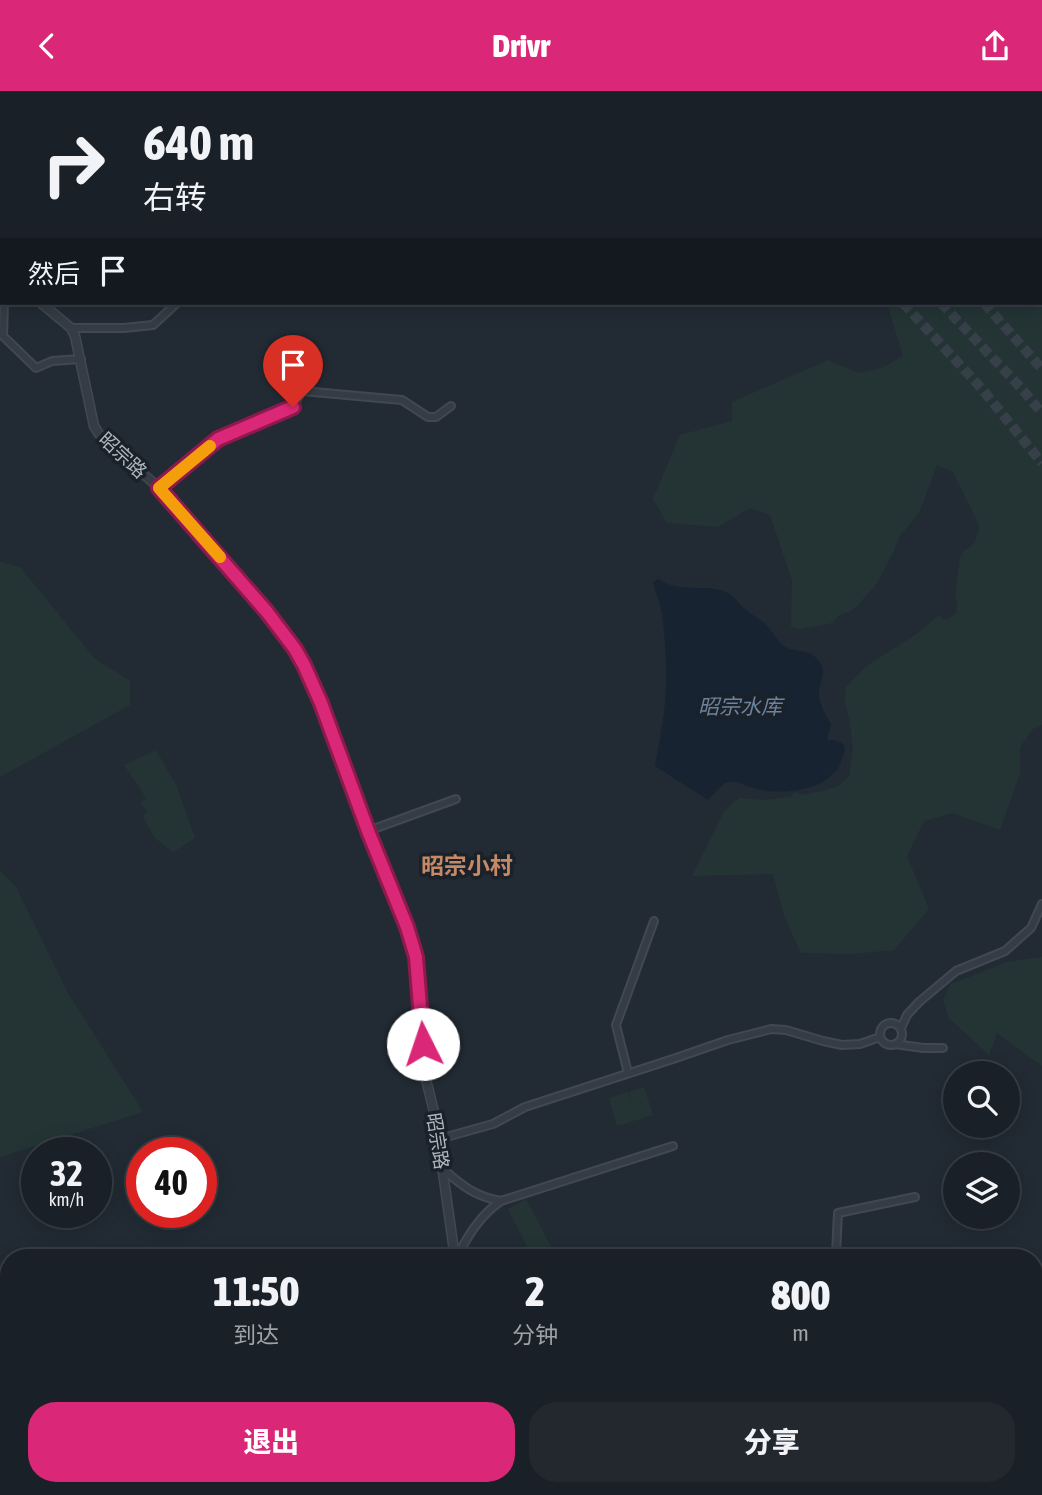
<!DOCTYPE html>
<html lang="zh">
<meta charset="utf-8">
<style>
:root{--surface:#1a2027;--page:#23282f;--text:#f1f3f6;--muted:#9fa3a7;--line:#383e44;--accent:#db2777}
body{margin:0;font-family:"Asap Condensed","Noto Sans SC",sans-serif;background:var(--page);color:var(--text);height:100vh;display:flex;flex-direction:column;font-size:26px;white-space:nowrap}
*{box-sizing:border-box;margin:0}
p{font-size:23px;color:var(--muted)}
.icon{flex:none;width:38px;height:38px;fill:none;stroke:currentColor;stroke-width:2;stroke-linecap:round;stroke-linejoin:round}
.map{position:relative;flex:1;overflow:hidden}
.drawer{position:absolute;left:0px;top:1158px;width:1043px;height:247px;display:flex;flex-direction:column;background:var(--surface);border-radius:28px 28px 0 0;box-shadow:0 4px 18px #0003,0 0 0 2px var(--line)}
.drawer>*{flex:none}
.guide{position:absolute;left:0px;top:0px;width:1043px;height:214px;box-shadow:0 4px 18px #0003,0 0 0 2px var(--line);background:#1a2027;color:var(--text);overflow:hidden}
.fabs{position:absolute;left:943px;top:970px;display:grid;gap:14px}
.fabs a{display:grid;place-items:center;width:77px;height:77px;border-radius:50%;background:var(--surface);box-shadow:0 4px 18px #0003,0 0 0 2px var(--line);font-size:35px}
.speed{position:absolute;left:21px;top:1046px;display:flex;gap:14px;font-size:35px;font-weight:700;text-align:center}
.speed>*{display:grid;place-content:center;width:91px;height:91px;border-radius:50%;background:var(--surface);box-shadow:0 4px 18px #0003,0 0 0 2px var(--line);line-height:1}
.speed small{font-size:18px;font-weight:400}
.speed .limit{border:10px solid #d22;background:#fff;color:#111}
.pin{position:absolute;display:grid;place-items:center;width:60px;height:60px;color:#fff;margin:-72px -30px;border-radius:50% 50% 50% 0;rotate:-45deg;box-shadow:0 0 7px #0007}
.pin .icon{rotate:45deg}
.me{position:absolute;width:77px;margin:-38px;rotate:356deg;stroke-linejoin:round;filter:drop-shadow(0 0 5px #0008)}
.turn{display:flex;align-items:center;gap:24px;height:147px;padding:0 28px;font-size:32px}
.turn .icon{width:91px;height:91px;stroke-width:2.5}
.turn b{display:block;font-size:49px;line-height:60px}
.then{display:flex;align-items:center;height:66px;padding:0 28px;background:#0003;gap:14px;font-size:26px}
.eta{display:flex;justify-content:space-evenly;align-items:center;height:119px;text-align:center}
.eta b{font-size:42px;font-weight:800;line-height:49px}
.action{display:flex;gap:14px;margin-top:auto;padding:14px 28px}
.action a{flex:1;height:80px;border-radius:28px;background:var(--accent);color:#fff;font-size:28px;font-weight:800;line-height:80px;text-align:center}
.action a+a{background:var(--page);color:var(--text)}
header{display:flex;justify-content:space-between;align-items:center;height:91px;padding:0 28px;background:var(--accent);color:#fff;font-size:32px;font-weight:800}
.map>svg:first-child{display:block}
.green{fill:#243435}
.water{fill:#172330}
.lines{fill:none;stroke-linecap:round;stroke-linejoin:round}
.motorway-tunnel{stroke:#374049;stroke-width:10;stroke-dasharray:10 5;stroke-linecap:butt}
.minor-casing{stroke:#414851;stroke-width:10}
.tertiary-casing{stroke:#414851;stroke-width:11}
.motorway-casing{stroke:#3f474f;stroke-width:14}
.minor{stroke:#353c45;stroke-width:6}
.tertiary{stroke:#353c45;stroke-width:8}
.motorway{stroke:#6a5f53;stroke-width:10}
.route-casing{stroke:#8e194d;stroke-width:18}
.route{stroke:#db2777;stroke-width:12}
.slow{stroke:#f59e0b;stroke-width:12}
.labels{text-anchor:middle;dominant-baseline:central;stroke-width:7;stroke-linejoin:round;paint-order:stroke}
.street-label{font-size:19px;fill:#afb7c1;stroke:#1a2129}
.water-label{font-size:21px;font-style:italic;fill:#6c849d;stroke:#1a2129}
.quarter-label{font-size:23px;font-weight:bold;fill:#c68966;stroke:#1a2129}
</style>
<header><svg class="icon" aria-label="back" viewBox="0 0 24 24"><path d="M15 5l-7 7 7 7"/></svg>Drivr<svg class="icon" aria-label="share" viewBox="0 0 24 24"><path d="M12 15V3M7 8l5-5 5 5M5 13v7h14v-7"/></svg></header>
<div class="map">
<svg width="1042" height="1404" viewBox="0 0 1042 1404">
<rect width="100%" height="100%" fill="#222b34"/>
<path class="green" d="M453 0H693V2H451Z
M1042 34V634L1033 638 1020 656V682L1000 739 952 722 924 730 907 765 929 818 894 859 851 863 801 862 784 825 773 783 692 785 724 721 733 711 740 707 765 709 791 706 795 701 802 704 822 700 839 695 849 686 853 656 850 633 845 610 846 596 865 576 915 544 939 524 942 528 947 529 956 522 958 511 955 507 960 467 963 461 974 452 979 438 978 431 953 381 937 374 919 422 899 446 894 460 877 492 858 514 849 521 839 524 832 532 801 538 791 536 792 489 770 424 750 417 718 436 667 432 653 408 680 344 732 330V311L828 269 858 282 882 277 903 265 887 212H1041Z
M0 471 20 476 95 568 130 590V614L0 686Z
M156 659 177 696 195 747 173 761 155 747 143 726 147 720 141 712 146 707 124 674Z
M0 780 16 796 68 902 143 1021 0 1066Z
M1042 866V975L997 942 989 964 949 927 943 909 951 893 1007 871Z
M644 996 653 1024 617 1035 609 1007 628 1001 632 1016 629 1001Z
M526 1108 556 1165 552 1167H533L508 1118Z"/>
<path class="water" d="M658 488C680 503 705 492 726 501 734 505 739 513 746 519 753 525 761 528 767 535 773 541 777 550 784 555 798 564 810 555 821 573 827 583 818 592 819 604 820 615 825 623 831 633L827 649C855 650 843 662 838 679 832 683 827 689 821 692 800 702 771 703 750 696 743 694 736 689 728 691 721 693 713 704 708 709L655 675C658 657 662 639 664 621 668 589 666 555 662 523 661 512 655 502 653 491Z
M772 1397H823L820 1402 779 1404Z"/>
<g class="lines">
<path class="motorway-tunnel" d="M903 212 982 298 1042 372
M941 212 1022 298 1042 322
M984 212 1042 278"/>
<g class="minor-casing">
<path id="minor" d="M223 0 225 2
M0 78 2 75
M0 199 2 200
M4 212 3 245 36 277 52 270 81 268
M71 237H124L153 234 177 212
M302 300 313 260
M159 397 218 348 275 325 293 316 302 300 402 309 428 326H436L451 315
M368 740 456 708
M880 943a11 11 0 1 1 22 0a11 11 0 1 1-22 0Z
M901 937 907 924 919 911 956 880 1005 860 1031 837 1042 813
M895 953 923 957H943
M628 982 616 934 654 830
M439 1048 493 1033 525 1016 673 968 728 949 771 938 786 939 823 950 842 954 860 953 880 946
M443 1078C461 1094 476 1106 501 1110 480 1124 468 1145 456 1167
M501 1110 673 1055
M830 1167 836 1163 838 1122 915 1106
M0 1197 9 1202
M0 1387 9 1388
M229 1396H238
M271 1396 283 1404
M395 1396 401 1404
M441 1396 447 1404"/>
</g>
<g class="tertiary-casing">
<path id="tertiary" d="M0 158 2 160
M41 212 71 237 75 245 94 335 99 343 159 397 267 521 295 558 321 612 368 740 407 836 416 866 424 980 435 1025 455 1167
M485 1396 486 1404"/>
</g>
<g class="motorway-casing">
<path id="motorway" d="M727 0 728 2
M738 0 739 2
M778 0 779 2"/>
</g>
<use href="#minor" class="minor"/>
<use href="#tertiary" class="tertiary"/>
<use href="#motorway" class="motorway"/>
</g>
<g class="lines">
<g class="route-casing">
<path id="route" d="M293 316 218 348 159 397 267 521 295 558 304 574 321 612 368 740 407 836 416 866 423 953"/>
</g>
<use href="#route" class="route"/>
<path class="slow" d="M210 355 159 397 220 466"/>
</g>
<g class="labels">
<g class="street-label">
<text transform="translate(123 364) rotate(43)">昭宗路</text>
<text transform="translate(438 1050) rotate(81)">昭宗路</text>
</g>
<g class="water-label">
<text x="740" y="615">昭宗水库</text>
</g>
<g class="quarter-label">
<text x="467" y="775">昭宗小村</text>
</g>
</g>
</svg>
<div class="fabs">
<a><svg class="icon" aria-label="search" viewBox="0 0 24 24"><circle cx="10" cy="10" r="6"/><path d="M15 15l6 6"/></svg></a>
<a><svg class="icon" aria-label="layers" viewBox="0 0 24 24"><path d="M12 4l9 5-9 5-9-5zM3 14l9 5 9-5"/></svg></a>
</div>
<div class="speed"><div>32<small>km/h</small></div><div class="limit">40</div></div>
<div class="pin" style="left:293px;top:316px;background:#d93025"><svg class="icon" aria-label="arrive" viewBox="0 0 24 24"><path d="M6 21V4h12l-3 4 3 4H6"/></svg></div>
<svg class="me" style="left:423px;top:953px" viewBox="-20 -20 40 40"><circle r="19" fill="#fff"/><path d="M0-13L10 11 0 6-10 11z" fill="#db2777"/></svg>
<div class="guide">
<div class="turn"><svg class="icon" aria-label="right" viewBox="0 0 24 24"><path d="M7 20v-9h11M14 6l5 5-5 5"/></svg><div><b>640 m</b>右转</div></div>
<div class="then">然后<svg class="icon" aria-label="arrive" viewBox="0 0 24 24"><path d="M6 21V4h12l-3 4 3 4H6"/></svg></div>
</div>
<section class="drawer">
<div class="eta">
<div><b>11:50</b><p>到达</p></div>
<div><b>2</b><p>分钟</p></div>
<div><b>800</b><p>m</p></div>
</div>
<div class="action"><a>退出</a><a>分享</a></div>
</section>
</div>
